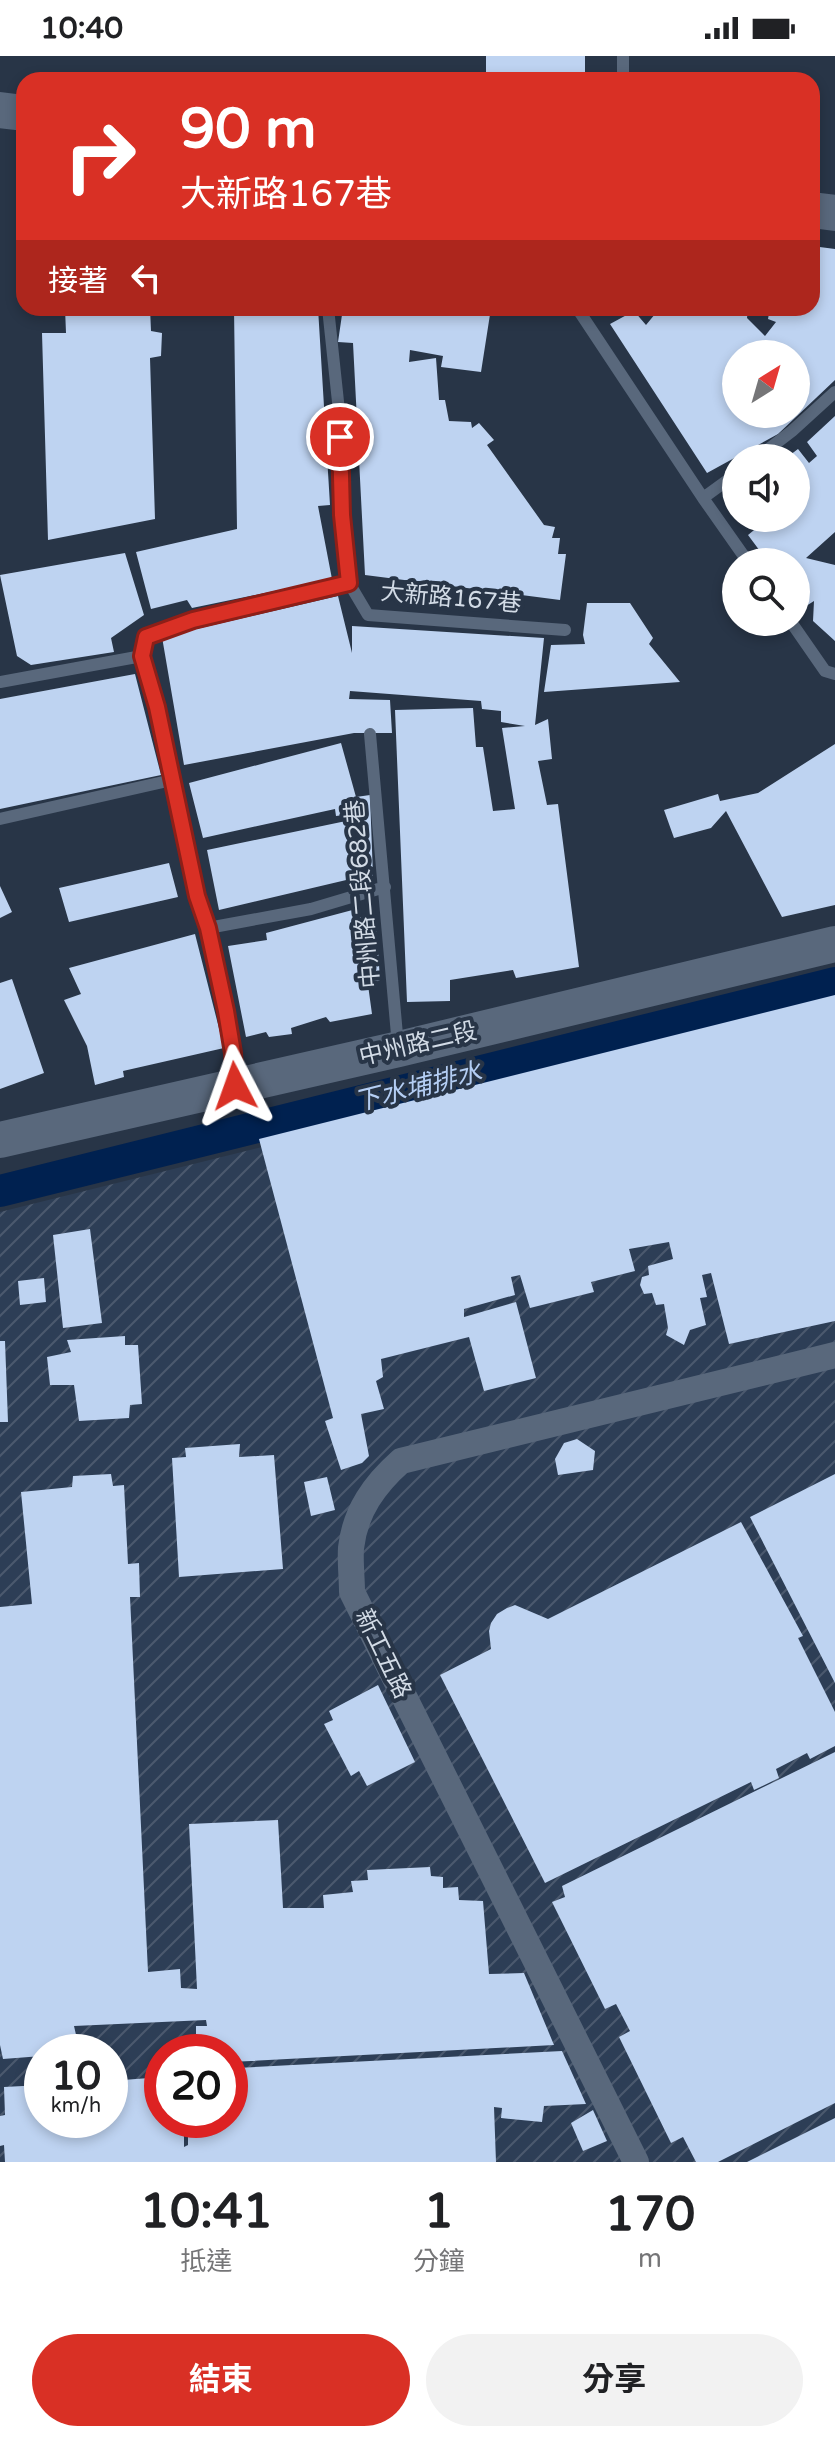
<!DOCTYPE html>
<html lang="zh-TW">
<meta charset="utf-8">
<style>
:root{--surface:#fff;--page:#f2f2f2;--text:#202124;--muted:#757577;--accent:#d93025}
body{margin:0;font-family:"Varela Round","Noto Sans TC",sans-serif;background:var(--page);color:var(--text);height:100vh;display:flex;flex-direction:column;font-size:30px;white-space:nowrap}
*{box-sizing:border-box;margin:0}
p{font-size:26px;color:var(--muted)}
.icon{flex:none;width:44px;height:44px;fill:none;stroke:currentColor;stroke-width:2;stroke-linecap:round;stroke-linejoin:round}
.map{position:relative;height:2106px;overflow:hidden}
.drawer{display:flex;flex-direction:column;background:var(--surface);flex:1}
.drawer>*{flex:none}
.guide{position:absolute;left:16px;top:16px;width:804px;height:244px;border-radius:24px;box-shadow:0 4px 12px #0003;background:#d93025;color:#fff;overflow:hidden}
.needle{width:52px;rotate:37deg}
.controls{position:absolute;left:722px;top:284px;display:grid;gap:16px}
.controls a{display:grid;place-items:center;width:88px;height:88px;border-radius:50%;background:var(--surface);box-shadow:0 4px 12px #0003;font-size:40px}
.speed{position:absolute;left:24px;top:1978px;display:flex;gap:16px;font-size:40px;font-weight:700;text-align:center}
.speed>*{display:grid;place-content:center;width:104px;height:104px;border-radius:50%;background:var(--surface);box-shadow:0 4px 12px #0003;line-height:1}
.speed small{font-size:20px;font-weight:400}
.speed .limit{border:12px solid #d22;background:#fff;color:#111}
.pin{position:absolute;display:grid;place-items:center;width:68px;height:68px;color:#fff;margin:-34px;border:4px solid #fff;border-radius:50%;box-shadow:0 2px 8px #0007}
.me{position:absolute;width:88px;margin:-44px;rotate:356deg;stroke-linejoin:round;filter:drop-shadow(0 0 6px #0008)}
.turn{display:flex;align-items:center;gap:28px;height:168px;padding:0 32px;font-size:36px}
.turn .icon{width:104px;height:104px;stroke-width:2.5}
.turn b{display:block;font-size:56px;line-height:68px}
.then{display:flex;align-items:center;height:76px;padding:0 32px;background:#0003;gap:16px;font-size:30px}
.eta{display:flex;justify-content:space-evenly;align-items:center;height:136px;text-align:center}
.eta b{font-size:48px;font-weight:700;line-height:56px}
.button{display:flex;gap:16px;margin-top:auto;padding:16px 32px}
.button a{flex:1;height:92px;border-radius:48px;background:var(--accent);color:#fff;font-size:32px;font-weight:700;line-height:92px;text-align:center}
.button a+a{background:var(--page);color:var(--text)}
.status{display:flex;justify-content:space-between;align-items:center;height:56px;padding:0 40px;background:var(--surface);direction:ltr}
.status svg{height:22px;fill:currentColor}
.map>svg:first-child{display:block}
.industrial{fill:url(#industrial-furrows);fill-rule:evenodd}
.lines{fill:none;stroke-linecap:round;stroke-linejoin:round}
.canal{stroke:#002150;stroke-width:32}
.building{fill:#bed3f1;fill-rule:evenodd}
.lane{stroke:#59687c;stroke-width:12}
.street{stroke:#59687c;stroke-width:26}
.secondary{stroke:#59687c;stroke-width:36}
.route-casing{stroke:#8d1f18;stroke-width:20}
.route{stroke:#d93025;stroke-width:14}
.labels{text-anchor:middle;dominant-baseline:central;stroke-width:8;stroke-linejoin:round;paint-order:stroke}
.street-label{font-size:24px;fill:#d2dbe6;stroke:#283547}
.water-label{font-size:26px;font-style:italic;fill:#b4cef4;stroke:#283547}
</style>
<div class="status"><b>10:40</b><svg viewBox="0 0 49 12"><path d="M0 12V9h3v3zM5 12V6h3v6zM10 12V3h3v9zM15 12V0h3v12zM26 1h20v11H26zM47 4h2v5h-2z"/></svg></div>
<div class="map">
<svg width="835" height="2106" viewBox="0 0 835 2106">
<defs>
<pattern id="industrial-furrows" width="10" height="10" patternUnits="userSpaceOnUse" patternTransform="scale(2)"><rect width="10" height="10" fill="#2d3e56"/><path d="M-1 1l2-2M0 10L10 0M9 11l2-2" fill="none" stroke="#4b596e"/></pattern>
</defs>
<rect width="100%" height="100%" fill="#283547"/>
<path class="industrial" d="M835 949V2106H0V1156ZM42 1996H110V2064H42ZM162 1996H230V2064H162Z"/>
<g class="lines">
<path class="canal" d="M0 1135 835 927"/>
</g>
<path class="building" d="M486 0H585V24H486Z
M812 190 835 193V324L778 378 707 417 610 268 634 255 646 269 660 252H748L747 262 765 280 776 266 768 263 770 252H812ZM736 298H796V358H736Z
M65 252H150L151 275 162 277 161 300 150 302 155 463 48 484 42 277H66Z
M234 252H318L330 449 318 450 332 523 192 552 187 544 151 553 136 496 237 473Z
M343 252H491L481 316 441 311 443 300 410 294 409 306 436 302 439 344H445L449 365 471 366 472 372 479 367 494 384 487 389 544 469 555 471 552 482H560L558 498H566L560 544 365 519 353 287 338 286Z
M835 360V476L806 502 835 509V585L813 565 814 545 803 552 796 543V506H768L748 479 759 470 754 462H796V402H786L798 393 809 407 817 400 807 386Z
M125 497 144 559 111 582 114 596 31 609 17 600 0 519Z
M338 540 352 597V570L544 582 535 669 548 663 552 703 538 705 547 749 558 748 579 911 516 922 513 914 450 924V945L407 946 395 654 473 652 476 691H483L493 755 515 753 502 672 525 670 501 666V655L482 653 481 645 350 635 349 643 390 644 392 677H354L184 709 162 581Z
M587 547H630L653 582 649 588 680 626 544 636 551 589 585 588 583 579Z
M135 618 161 719 0 753V643Z
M341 687 356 741 370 739 373 821H364L359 757 336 760 335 753 203 782 189 727Z
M835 688V849L782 861 726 755 711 772 674 782 664 754 718 738 720 745 758 737Z
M346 765 359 821 219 854 207 794Z
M169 807 178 841 69 866 59 832Z
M0 830 12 856 0 862Z
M360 852V861L376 864 380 924 368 929 372 958 330 966 326 961 291 972 292 978 269 981 266 976 246 981 228 890 267 884 266 877Z
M195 878 224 992 123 1015 124 1021 95 1029 87 990 64 944 81 938 69 912Z
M12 923 44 1017 0 1033V927Z
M835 939V1265L729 1288 711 1217 702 1219 707 1241 700 1242 706 1269 690 1274 684 1289 666 1279 668 1272 664 1248 656 1249 652 1237 644 1238 640 1229 642 1221 649 1219 648 1210 673 1203 669 1186 629 1193 635 1215 591 1226 594 1236 530 1252 520 1219 511 1221 515 1239 464 1253V1261L516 1246 536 1322 484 1335 469 1281 381 1303 383 1321 376 1325 384 1353 361 1358 369 1400 362 1407 341 1414 325 1365 333 1362 259 1083Z
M90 1173 102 1267 63 1272 53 1179Z
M44 1222 46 1246 20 1249 18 1225Z
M125 1280V1289H138L142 1348 130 1349 129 1362 79 1365 74 1329H50L47 1301 71 1296 67 1284Z
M0 1285H5L8 1366H0Z
M577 1383 595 1395 593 1414 558 1419 555 1403 564 1387Z
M240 1388 239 1401 274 1399 283 1513 179 1521 172 1402 186 1401 185 1392Z
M111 1418 113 1430 124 1429 128 1508 139 1507 140 1541H130L148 1916 180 1913 181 1932 197 1933 189 1768 278 1764 283 1852H324L323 1839 353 1836 351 1825 368 1824 367 1814 430 1811 431 1820 443 1821V1832L458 1831 459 1844 483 1845 489 1918 524 1917 554 1989 230 2006V1996H196V1970H207L206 1964 74 1970 80 1996H42V2000L3 2003 0 1989V1551L32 1548 21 1436 72 1431 73 1420Z
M835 1418V1627L750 1461Z
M327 1421 335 1454 311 1460 304 1426Z
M741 1466 803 1580 798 1582 835 1656V1690L810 1703 807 1697 776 1713 779 1722 754 1734 751 1726 545 1827 440 1619 491 1593 489 1575 491 1567 497 1558 507 1552 515 1549 548 1563Z
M378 1629 415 1706 367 1730 359 1715 351 1720 324 1668 333 1664 329 1655Z
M835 1696V2047L718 2106H696L683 2081 671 2087 619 1981 630 1975 616 1948 605 1953 552 1846 565 1841 562 1830Z
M562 1995 586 2048 544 2050 542 2066 501 2062 502 2052 494 2051 496 2106H5L4 2089 0 2090V2060L5 2059 4 2031 42 2029V2064H110V2025L162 2021V2064H184V2091L188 2089V2064H230V2035H238L237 2012Z
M593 2054 607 2085 583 2095 571 2067Z
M835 2062V2106H747Z"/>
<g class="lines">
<path class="lane" d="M623 0V24
M328 252 339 355 342 459 349 527 368 559 565 574
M577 252 703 442 748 506
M757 402 792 375 835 336
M703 442 736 418
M791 566 825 615 835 618
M0 626 142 600
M370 678 398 990
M0 763 172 724
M208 872 311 853 385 831
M235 1028 233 997 226 955 208 872 197 840 157 651 142 600 146 581 193 564 349 527"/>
<path class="street" d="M636 2106 352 1536C352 1522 350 1506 351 1492 355 1455 375 1428 401 1405L835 1299"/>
<path class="secondary" d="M0 54 24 57
M812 154 835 157
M0 1084 399 993 835 888"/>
</g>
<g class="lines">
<g class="route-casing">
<path id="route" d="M235 1030 233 997 226 955 208 872 197 840 157 651 142 600 146 581 193 564 349 527 342 459 340 381"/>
</g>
<use href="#route" class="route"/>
</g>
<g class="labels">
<g class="street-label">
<text transform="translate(451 542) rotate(5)">大新路167巷</text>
<text transform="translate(363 838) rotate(-95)">中州路二段682巷</text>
<text transform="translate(418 988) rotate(-13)">中州路二段</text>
<text transform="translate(383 1598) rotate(64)">新工五路</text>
</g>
<g class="water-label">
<text transform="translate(418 1031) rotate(-14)">下水埔排水</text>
</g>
</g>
</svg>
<div class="controls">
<a><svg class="needle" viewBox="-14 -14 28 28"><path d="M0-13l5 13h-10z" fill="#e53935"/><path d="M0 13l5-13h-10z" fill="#757577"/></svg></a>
<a><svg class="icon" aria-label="sound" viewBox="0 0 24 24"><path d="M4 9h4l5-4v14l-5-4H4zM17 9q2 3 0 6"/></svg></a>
<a><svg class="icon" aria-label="search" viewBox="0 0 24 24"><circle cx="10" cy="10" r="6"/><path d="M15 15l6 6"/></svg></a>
</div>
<div class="speed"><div>10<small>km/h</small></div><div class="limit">20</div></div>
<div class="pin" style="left:340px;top:381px;background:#d93025"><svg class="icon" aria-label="arrive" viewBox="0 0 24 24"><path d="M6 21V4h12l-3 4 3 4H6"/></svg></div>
<svg class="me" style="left:235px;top:1030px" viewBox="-20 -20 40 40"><path d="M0-17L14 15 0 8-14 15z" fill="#d93025" stroke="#fff" stroke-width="4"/></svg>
<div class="guide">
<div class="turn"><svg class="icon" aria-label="right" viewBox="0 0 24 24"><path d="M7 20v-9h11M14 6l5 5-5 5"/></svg><div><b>90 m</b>大新路167巷</div></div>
<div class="then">接著<svg class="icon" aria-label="left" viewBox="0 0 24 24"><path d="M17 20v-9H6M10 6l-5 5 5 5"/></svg></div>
</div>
</div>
<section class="drawer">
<div class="eta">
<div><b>10:41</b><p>抵達</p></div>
<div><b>1</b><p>分鐘</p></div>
<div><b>170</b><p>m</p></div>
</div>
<div class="button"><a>結束</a><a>分享</a></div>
</section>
